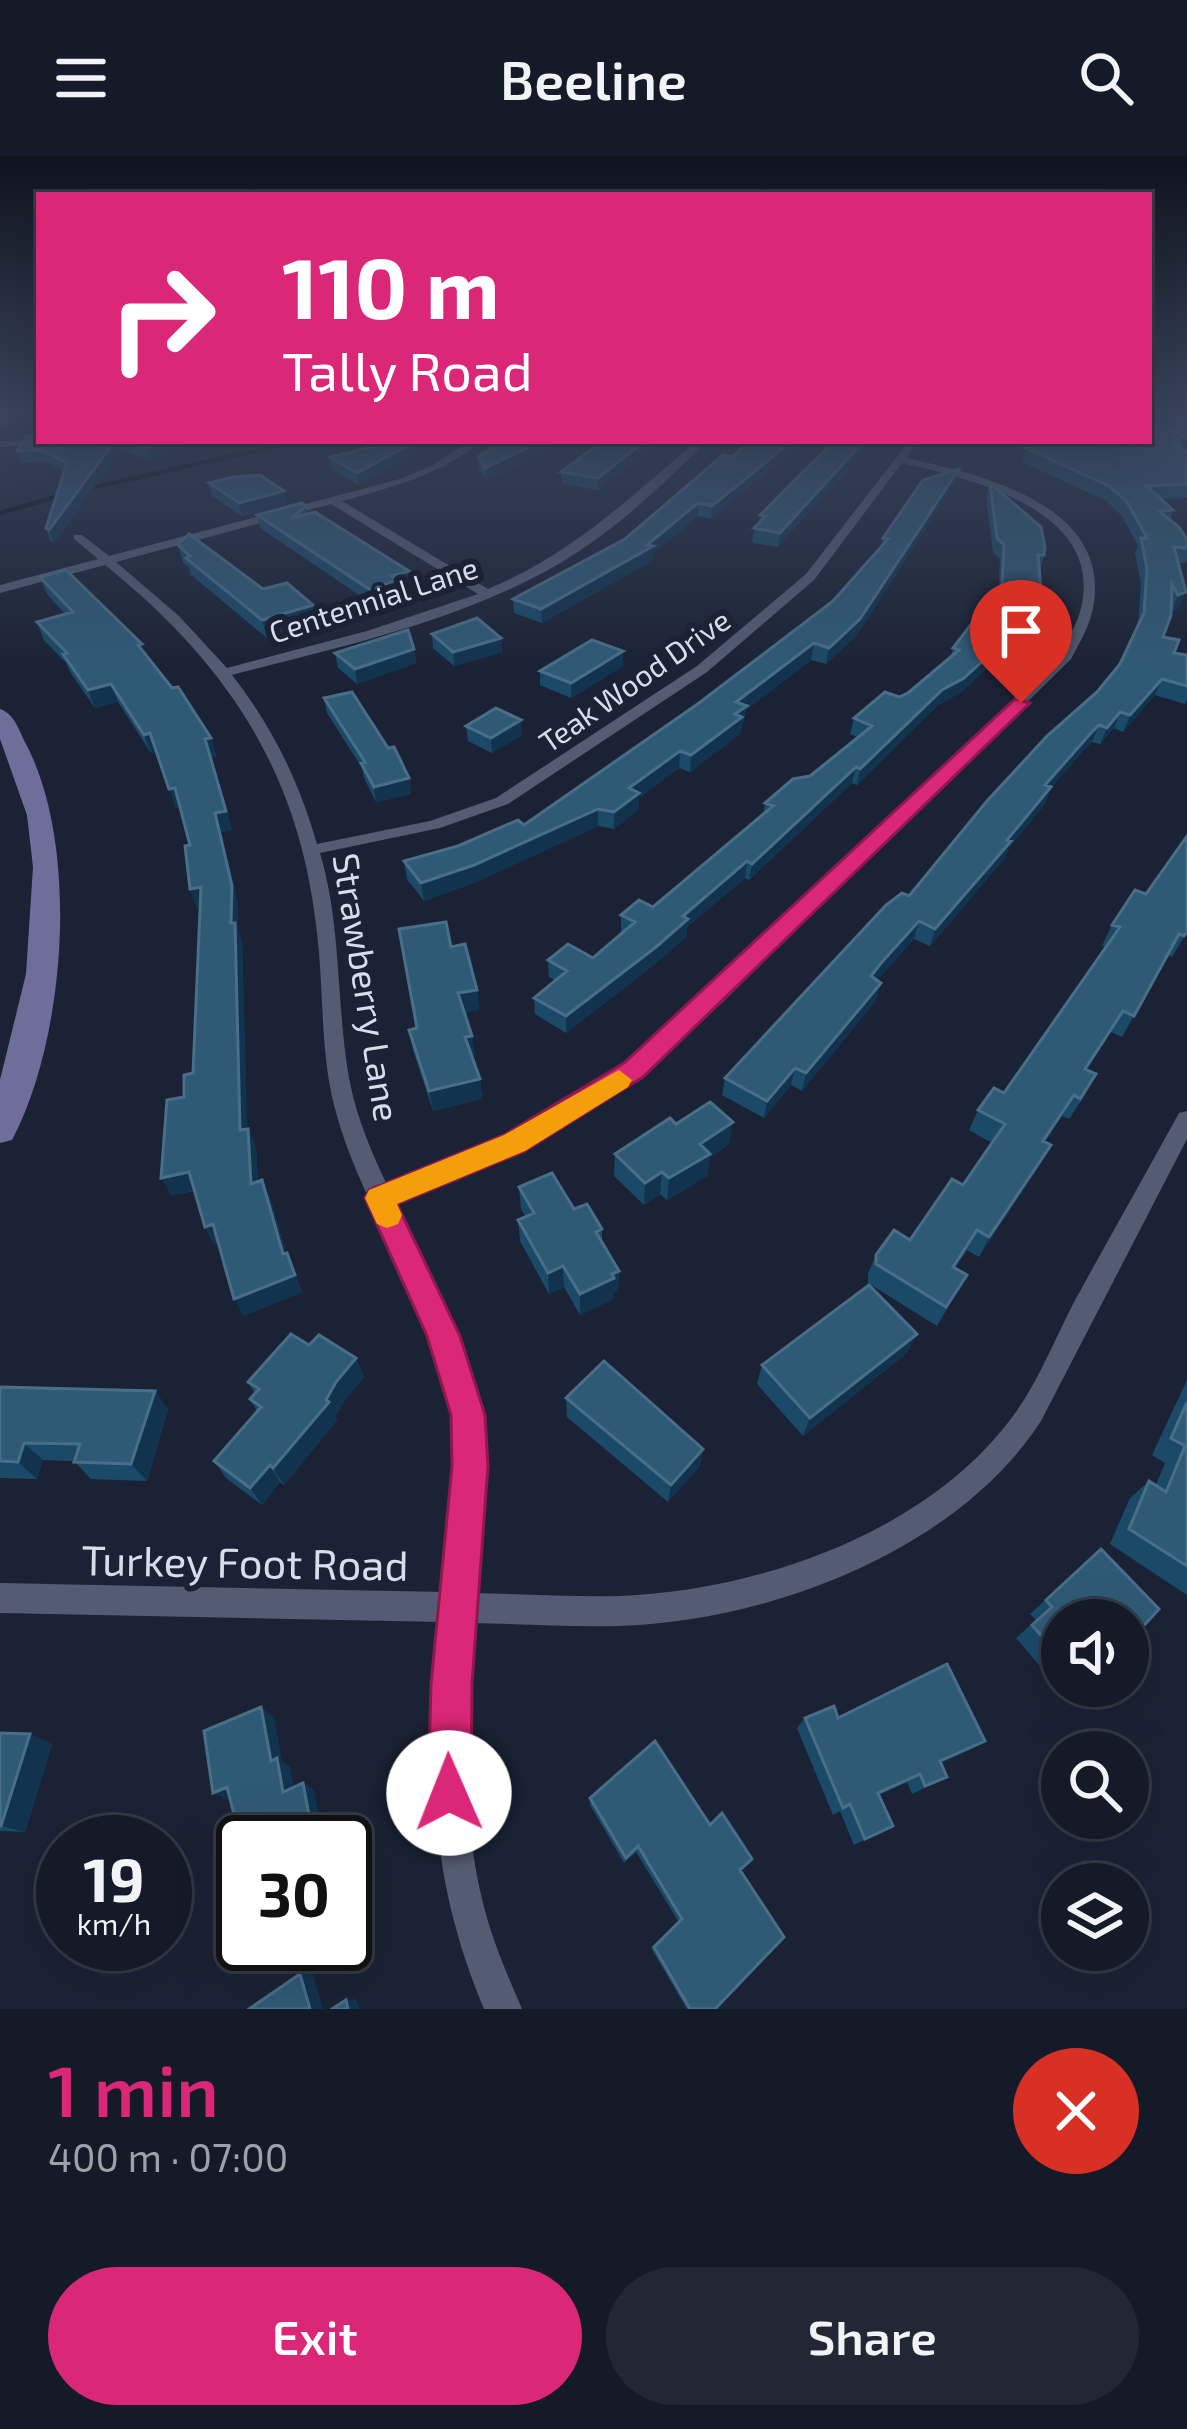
<!DOCTYPE html>
<meta charset="utf-8">
<style>
:root{--surface:#141a28;--page:#212734;--text:#f1f3f6;--muted:#9da1a8;--line:#333845;--accent:#db2777}
body{margin:0;font-family:"Exo 2",sans-serif;background:var(--page);color:var(--text);height:100vh;display:flex;flex-direction:column;font-size:45px;white-space:nowrap}
*{box-sizing:border-box;margin:0}
p{font-size:39px;color:var(--muted)}
.icon{flex:none;width:66px;height:66px;fill:none;stroke:currentColor;stroke-width:2;stroke-linecap:round;stroke-linejoin:round}
.map{position:relative;height:1853px;overflow:hidden}
.details{display:flex;flex-direction:column;background:var(--surface);flex:1}
.details>*{flex:none}
.banner{position:absolute;left:36px;top:36px;width:1116px;height:252px;border-radius:0px;box-shadow:0 12px 48px #0002,0 0 0 3px var(--line);background:#db2777;color:#fff;overflow:hidden}
.fabs{position:absolute;left:1041px;top:1443px;display:grid;gap:24px}
.fabs a{display:grid;place-items:center;width:108px;height:108px;border-radius:50%;background:var(--surface);box-shadow:0 12px 48px #0002,0 0 0 3px var(--line);font-size:60px}
.speed{position:absolute;left:36px;top:1659px;display:flex;gap:24px;font-size:60px;font-weight:700;text-align:center}
.speed>*{display:grid;place-content:center;width:156px;height:156px;border-radius:50%;background:var(--surface);box-shadow:0 12px 48px #0002,0 0 0 3px var(--line);line-height:1}
.speed small{font-size:30px;font-weight:400}
.speed .limit{border:6px solid #111;border-radius:18px;background:#fff;color:#111}
.pin{position:absolute;display:grid;place-items:center;width:102px;height:102px;color:#fff;margin:-123px -51px;border-radius:50% 50% 50% 0;rotate:-45deg;box-shadow:0 0 12px #0007}
.pin .icon{rotate:45deg}
.me{position:absolute;width:132px;margin:-66px;rotate:359deg;stroke-linejoin:round;filter:drop-shadow(0 0 9px #0008)}
.turn{display:flex;align-items:center;gap:42px;height:252px;padding:0 48px;font-size:54px}
.turn .icon{width:156px;height:156px;stroke-width:2.5}
.turn b{display:block;font-size:84px;line-height:102px}
.round{display:grid;place-items:center;flex:none;width:126px;height:126px;border-radius:63px;background:var(--page)}
.overview{display:flex;align-items:center;justify-content:space-between;height:204px;padding:0 48px}
h1{font-size:72px;font-weight:600;line-height:90px;color:var(--accent)}
.cta{display:flex;gap:24px;margin-top:auto;padding:24px 48px}
.cta a{flex:1;height:138px;border-radius:72px;background:var(--accent);color:#fff;font-size:48px;font-weight:600;line-height:138px;text-align:center}
.cta a+a{background:var(--page);color:var(--text)}
header{display:flex;justify-content:space-between;align-items:center;height:156px;padding:0 48px;background:var(--surface);font-size:54px;font-weight:600}
.map>svg:first-child{display:block}
.lines{fill:none;stroke-linecap:round;stroke-linejoin:round}
.stream{stroke:#010e12;stroke-width:4.5}
.street{fill:#535c72;fill-rule:evenodd}
.secondary{fill:#6f6e9a;fill-rule:evenodd}
.wall{fill:#1a4a68}
.shaded-wall{fill:#12334e}
.building{fill:#2f5a76;stroke:#496e88;stroke-width:3}
.route{fill:#db2777;stroke:#8e194d;stroke-width:3}
.slow{fill:#f59e0b}
.labels{text-anchor:middle;dominant-baseline:central;stroke-width:12;stroke-linejoin:round;paint-order:stroke}
.far-street-label{font-size:30px;fill:#d7ddea;stroke:#1b2235}
.street-label{font-size:36px;fill:#d7ddea;stroke:#1b2235}
.near-street-label{font-size:42px;fill:#d7ddea;stroke:#1b2235}
</style>
<header><svg class="icon" aria-label="menu" viewBox="0 0 24 24"><path d="M4 6h16M4 12h16M4 18h16"/></svg>Beeline<svg class="icon" aria-label="search" viewBox="0 0 24 24"><circle cx="10" cy="10" r="6"/><path d="M15 15l6 6"/></svg></header>
<div class="map">
<svg width="1187" height="1853" viewBox="0 0 1187 1853">
<rect width="100%" height="100%" fill="#1b2235"/>
<g class="lines">
<path class="stream" d="M82 334 299 285
M0 357 66 338"/>
<path class="street" d="M39 284 78 285 0 291V285Z
M470 285H482C440 319 393 331 342 345L488 433C570 399 630 342 696 285H707C662 330 612 377 557 409 457 466 343 490 232 519 272 570 299 625 317 688L430 665 496 642 697 510 806 418 909 285H919L906 302C981 318 1113 349 1093 452 1090 469 1079 488 1071 503L723 846 641 919 522 993 394 1046C429 1117 474 1190 482 1270 488 1325 478 1382 474 1437 522 1438 571 1441 619 1440 759 1435 928 1376 1013 1260 1038 1226 1054 1185 1073 1148 1108 1084 1144 1021 1179 957L1187 955V983L1041 1265C957 1395 768 1466 618 1470 570 1471 520 1468 472 1467 466 1560 460 1656 483 1747 492 1784 507 1818 522 1853H484C427 1716 429 1611 441 1466L0 1457V1427L444 1436C450 1368 465 1295 448 1227 422 1129 359 1047 334 949 320 893 324 834 317 777 300 617 228 508 105 409L0 437V429L98 403 74 383V379H82L109 400 400 323 431 310ZM902 307C973 323 1108 355 1080 456 1076 470 1066 485 1060 498L709 836 627 909 506 981 387 1029C371 995 356 960 349 922 336 848 342 771 320 697L440 672 508 648 707 516 814 424ZM331 348 478 438 367 475 227 512 179 460 116 406Z"/>
<path class="secondary" d="M2 256H17L0 271V258Z
M0 553C15 558 19 575 26 588 80 691 66 882 12 984L0 987V924L26 818 33 711 27 659 0 583Z"/>
</g>
<path class="wall" d="M1149 256H1187V281L1182 294 1187 296V342L1162 343 1173 354 1170 363 1187 384V404L1186 407H1178L1179 452 1172 455 1163 481 1174 497 1187 499V545L1185 548 1155 539 1123 576 1114 572 1100 588 1092 586 1084 594 1051 631 1045 648 1009 692 1005 702 930 790 914 783 877 824 881 827 876 844 802 935 791 929 764 962 722 939 725 922 909 740 1097 536 1120 508 1138 470 1141 428 1135 397 1138 390 1122 360 1105 344 1022 306 1026 292Z
M39 285H198V287L149 304 121 294 54 387 50 385 46 372 64 315 46 306 22 307 17 295Z
M502 285 486 325 479 313 478 301Z
M603 285H660L598 334 562 328 561 316Z
M750 285H804L711 363 698 360 653 397V404L542 467 514 457 513 443 625 383Z
M834 285 778 391 752 387 754 372 759 367 760 359Z
M415 298 359 329 332 314 330 301Z
M959 313 955 327 857 479 826 508 811 504 746 554 740 578 690 616 679 612 639 642 638 654 614 673 598 670 476 726 424 745 407 723 404 705 524 669 699 547 833 445 881 391 883 382Z
M209 327 284 335 287 348 242 360 212 340Z
M990 327 1044 399 1040 414 1036 447 994 513V506L960 537 938 549 857 629 852 627 749 724 745 722 687 771V780L655 808 566 877 535 858 534 842 555 824 549 821 548 804 593 802 623 777 621 775V759L653 751 763 659 765 647 810 620 858 581 850 578 854 562 908 537 951 500 953 492 998 447 1000 403 993 396 986 340Z
M306 350 308 358 411 428 399 432 400 438 371 447 260 372 257 359Z
M178 389 263 433 313 449 317 467 267 482 191 419 189 411 183 407Z
M40 421 146 499 217 600 211 601 232 674 221 676 238 749V775L242 786 247 973 256 991 258 1026 262 1024 270 1042 286 1097H287L302 1136 243 1160 218 1087 214 1088 205 1071 195 1035 171 1039 184 941 193 917 200 751 197 752 190 733V689L180 651 176 652 156 596 151 597 118 546 95 552 70 516 66 507 44 484 37 466 65 458 47 438Z
M432 478 501 482 502 496 454 510 433 492Z
M414 493 416 507 357 528 338 512 335 497Z
M623 510 571 542 540 529V515Z
M324 542 409 622 411 638 376 646 364 622 362 612 327 557Z
M466 570 522 579 492 597 468 585Z
M1112 769 1187 776 1172 801 1168 799 1122 881 1111 876 1087 914 1096 918 1085 939 1069 963 1062 960 1045 986 1040 1009 979 1101 967 1094 955 1112 967 1119 937 1170 868 1127V1118L876 1099 910 1084 963 1029 992 987 969 974 978 954 1004 937 1106 791 1102 790Z
M451 791 477 834 479 854 464 856 475 899 472 900 480 923 482 943 433 955 413 894 409 874 417 872Z
M676 968 729 988 710 1001 707 1020 667 1044 660 1038 644 1049 614 1020 615 998Z
M519 1031 574 1053 602 1073V1087L619 1115 618 1135 613 1137V1143L580 1159 564 1131 549 1138 520 1085 518 1064 526 1061 521 1053Z
M907 1197 803 1280 757 1228 762 1209Z
M356 1202 364 1221 344 1245 335 1260 337 1264 284 1329 280 1326 262 1349 226 1322 214 1305 257 1255 250 1243 255 1238 248 1226Z
M1187 1224V1439L1110 1388 1130 1342 1149 1325 1156 1329 1165 1307 1152 1299Z
M0 1231 155 1235 168 1253 147 1325 91 1323 74 1305 43 1304 37 1323 0 1322Z
M566 1242 700 1310 668 1346 567 1261Z
M1101 1393 1062 1464V1530H1076L1064 1538 1016 1482 1036 1464 1030 1458Z
M805 1562H838L970 1594 941 1607 947 1621 933 1628 912 1638 907 1626 879 1639 881 1676 854 1689 840 1655 833 1659 797 1572Z
M0 1577 52 1588 25 1676 0 1675Z
M590 1642 740 1714 715 1853H687L651 1792 678 1765 636 1696 624 1707 590 1649Z"/>
<path class="shaded-wall" d="M115 285H118L121 294 54 387 49 374Z
M165 285H198V287L149 304 145 292Z
M541 285H566L486 325 485 312Z
M645 285H660L598 334V322Z
M792 285H804L711 363 712 350Z
M864 285H874L778 391 780 377Z
M414 286 415 298 359 329 357 317Z
M959 313 955 327 857 479 826 508 829 492Z
M284 335 287 348 242 360 239 347Z
M698 347V360L653 397V404L542 467 541 453 647 389Z
M409 415 411 428 399 432 400 438 371 447 369 433 392 420Z
M1041 433 1036 447 994 513 998 498Z
M1186 436 1179 452 1172 455 1178 439Z
M313 449 317 467 267 482 262 464Z
M501 482 502 496 454 510 453 496Z
M814 487 811 504 746 554 740 578 690 616 691 599 736 546Z
M999 490 994 506 960 537 938 549 857 629 860 613 942 534Z
M414 493 416 507 357 528 355 513Z
M623 495V510L571 542V527Z
M1162 523 1155 539 1123 576 1130 559Z
M111 528 118 546 95 552 88 534Z
M1120 556 1114 572 1100 588 1107 572Z
M521 564 522 579 492 597 491 582Z
M1099 569 1092 586 1038 646 1045 629Z
M150 577 157 596 151 597 144 579Z
M211 582 217 600 211 601 232 674 221 676 238 749V775L242 786 248 992 240 974 231 767 205 583Z
M680 595 679 612 639 642 638 654 614 673V656L629 632Z
M856 611 852 627 749 724 752 708Z
M409 622 411 638 376 646 374 631Z
M1051 631 1045 648 1009 692 1005 702 930 790 935 773Z
M175 632 182 651 176 652 169 633Z
M598 653V670L476 726 424 745 421 727Z
M747 705 745 722 687 771V780L655 808 566 877V860Z
M201 731 208 750 197 752 190 733Z
M919 765 914 783 877 824 871 820Z
M881 827 876 844 802 935 806 917Z
M477 834 479 854 461 857 458 837Z
M1123 855 1111 876 1074 934 1085 913Z
M472 880 475 899 468 901 465 881Z
M795 912 791 929 764 962 767 945Z
M480 923 482 943 433 955 429 935Z
M1074 939 1062 960 1032 1005 1043 985Z
M733 966 729 988 710 1001 707 1020 667 1044 669 1022 700 988Z
M248 973 256 991 259 1046 251 1028Z
M1051 989 1040 1009 979 1101 989 1081Z
M189 1016 198 1034 171 1039 161 1022Z
M662 1016 660 1038 644 1049 645 1027Z
M262 1024 270 1042 291 1115 283 1098Z
M213 1068 222 1085 214 1088 205 1071Z
M287 1097 302 1136 243 1160 234 1143Z
M563 1110 564 1131 549 1138 548 1117Z
M619 1115 618 1135 613 1137V1143L580 1159V1138Z
M917 1178 907 1197 803 1280 810 1262Z
M356 1202 364 1221 344 1245 335 1260 337 1264 284 1329 273 1312 336 1226Z
M155 1235 168 1253 147 1325 131 1308Z
M24 1287 43 1304 37 1323 18 1306Z
M703 1293 700 1310 668 1346 671 1329Z
M270 1309 280 1326 262 1349 250 1332Z
M261 1551 274 1561 282 1605 290 1611 296 1643 283 1636 271 1605Z
M30 1578 52 1588 25 1676 1 1670Z
M985 1585 970 1594 927 1613 940 1605Z
M303 1627 314 1634 324 1686H314Z
M227 1631 242 1638 228 1644 213 1637Z
M300 1818H313L323 1853H310Z
M356 1843 360 1853H348L346 1844Z"/>
<path class="building" d="M1149 256 1152 266 1187 281 1174 283 1182 289 1171 287 1187 296V328L1147 330 1173 354 1159 355 1179 371 1187 384V392L1174 391 1186 436 1178 439 1172 428 1171 459 1163 481 1179 484 1174 497 1187 499V530L1162 523 1130 559 1120 556 1107 572 1099 569 1091 577 1045 629 1051 631 1007 684 1011 685 935 773 919 765 882 806 871 820 881 827 806 917 795 912 767 945 725 922 886 749 902 737 909 740 987 645 1047 580 1097 536 1120 508 1144 457 1147 413 1141 382H1147L1127 346 1109 330 1026 292 1049 285H1149Z
M1158 256H1187V265Z
M39 280V285H115L49 374 46 372 67 307 42 294 17 295 26 281Z
M126 285H165L145 292Z
M396 285 414 286 357 317 330 301Z
M502 285H541L485 312 478 301Z
M603 285H645L598 322 561 316Z
M750 285H792L712 350 698 347 647 389 653 390 541 453 513 443 625 383 723 299 732 301Z
M834 285H864L780 377 754 372 766 360 760 359Z
M959 313 860 463 829 492 814 487 736 546 747 550 735 558 742 561 691 599 680 595 629 632 639 637 614 656 598 653 474 709 421 727 404 705 458 690 518 664 524 669 699 547 833 445 888 383 883 382 923 324Z
M260 319 284 335 239 347 209 327 233 321Z
M990 327 1041 371 1045 391 1044 399H1038L1041 433 998 498 999 490 964 522 942 534 860 613 856 611 752 708 747 705 683 760 688 763 656 791 566 860 534 842 567 815 548 804 568 788 593 802 635 766 621 759 639 744 653 751 773 650 765 647 793 623 810 620 872 570 854 562 885 536 899 541 908 537 959 494 953 492 989 445 1001 448 1004 389 997 382Z
M302 347 306 350 292 362 315 356 409 415 392 420 398 424 369 433 257 359Z
M189 378 263 433 287 427 313 449 262 464 186 402 190 400 178 389Z
M66 414 142 488 138 489 172 532 178 531 211 582 205 583 226 655 215 657 232 730 231 767H235L240 974 248 973 251 1028 262 1024 283 1098 287 1097 295 1119 234 1143 213 1068 205 1071 189 1016 161 1022 167 944 184 941V919L193 917 201 731 190 733 185 690 190 689 175 632 169 633 150 577 144 579 111 528 88 534 63 498 67 497 37 466 73 456 40 421Z
M477 462 501 482 453 496 432 478Z
M408 474 414 493 355 513 335 497Z
M592 484 623 495 571 527 540 515Z
M352 536 388 592 394 591 409 622 374 631 361 607 365 606 324 542Z
M496 552 521 564 491 582 466 570Z
M1187 680V776L1184 780 1179 778 1134 860 1123 855 1085 913 1096 918 1080 943 1074 939 1043 985 1051 989 989 1081 977 1074 953 1111 967 1119 946 1151 876 1108V1099L894 1074 910 1084 952 1023 963 1029 1005 968 978 954 994 932 1004 937 1120 771 1112 769 1135 734 1146 738Z
M446 766 451 791 465 788 477 834 458 837 472 880 465 881 480 923 429 935 409 874 417 872 399 773Z
M710 946 733 966 700 988 710 998 669 1022 662 1016 645 1027 615 998 670 962 676 968Z
M552 1017 574 1053 587 1048 602 1073 596 1076 619 1115 612 1118 614 1122 580 1138 563 1110 548 1117 518 1064 534 1057 519 1031Z
M869 1129 917 1178 810 1262 762 1209Z
M291 1178 309 1189 319 1179 356 1202 336 1226 326 1244 329 1246 273 1312 270 1309 250 1332 214 1305 261 1251 250 1243 259 1233 248 1226Z
M604 1205 703 1293 671 1329 566 1242Z
M0 1231 155 1235 131 1308 74 1306 80 1288 24 1287 18 1306 0 1305Z
M1187 1246V1410L1129 1373 1149 1325 1166 1336 1185 1290 1171 1282Z
M1101 1393 1159 1453 1128 1487V1464H1062V1503L1032 1469 1052 1451 1046 1444Z
M947 1508 985 1585 940 1605 947 1621 925 1630 920 1618 878 1637 893 1670 865 1683 850 1648 843 1652 805 1562 834 1550 838 1562Z
M261 1551 271 1605 277 1602 283 1636 303 1627 314 1686H243V1721L234 1658 227 1631 213 1637 204 1575Z
M0 1577 30 1578 1 1670H0Z
M655 1585 710 1669 722 1657 752 1703 740 1714 784 1781 715 1853H690L654 1791 682 1763 638 1690 626 1702 590 1642Z
M300 1818 310 1853H249Z
M346 1844 348 1853H332Z"/>
<linearGradient id="sky" x2="0" y2="1"><stop stop-color="#0f131d"/><stop offset="0.5" stop-color="#39445c"/><stop offset="1" stop-color="#39445c" stop-opacity="0"/></linearGradient>
<rect width="1187" height="515" fill="url(#sky)"/>
<path class="route" d="M1015 543 1030 547 643 921 525 995 397 1048 460 1180 485 1259 488 1310 472 1528 471 1637 465 1652 449 1659 434 1652 428 1637 431 1528 452 1310 451 1259 427 1180 365 1042 369 1034 504 979 624 907Z"/>
<path class="slow" d="M619 914 632 924 628 931 525 995 397 1048 402 1059 398 1068 387 1072 377 1068 365 1042 369 1034 504 979Z"/>
<g class="labels">
<g class="far-street-label">
<text transform="translate(373 443) rotate(-18)">Centennial Lane</text>
<text transform="translate(634 524) rotate(-35)">Teak Wood Drive</text>
</g>
<g class="street-label">
<text transform="translate(368 831) rotate(81)">Strawberry Lane</text>
</g>
<g class="near-street-label">
<text transform="translate(245 1405) rotate(1)">Turkey Foot Road</text>
</g>
</g>
</svg>
<div class="fabs">
<a><svg class="icon" aria-label="sound" viewBox="0 0 24 24"><path d="M4 9h4l5-4v14l-5-4H4zM17 9q2 3 0 6"/></svg></a>
<a><svg class="icon" aria-label="search" viewBox="0 0 24 24"><circle cx="10" cy="10" r="6"/><path d="M15 15l6 6"/></svg></a>
<a><svg class="icon" aria-label="layers" viewBox="0 0 24 24"><path d="M12 4l9 5-9 5-9-5zM3 14l9 5 9-5"/></svg></a>
</div>
<div class="speed"><div>19<small>km/h</small></div><div class="limit">30</div></div>
<div class="pin" style="left:1021px;top:547px;background:#d93025"><svg class="icon" aria-label="arrive" viewBox="0 0 24 24"><path d="M6 21V4h12l-3 4 3 4H6"/></svg></div>
<svg class="me" style="left:449px;top:1637px" viewBox="-20 -20 40 40"><circle r="19" fill="#fff"/><path d="M0-13L10 11 0 6-10 11z" fill="#db2777"/></svg>
<div class="banner">
<div class="turn"><svg class="icon" aria-label="right" viewBox="0 0 24 24"><path d="M7 20v-9h11M14 6l5 5-5 5"/></svg><div><b>110 m</b>Tally Road</div></div>
</div>
</div>
<section class="details">
<div class="overview"><div><h1>1 min</h1><p>400 m · 07:00</p></div><a class="round" style="background:#d93025;color:#fff"><svg class="icon" aria-label="close" viewBox="0 0 24 24"><path d="M6 6l12 12M18 6L6 18"/></svg></a></div>
<div class="cta"><a>Exit</a><a>Share</a></div>
</section>
